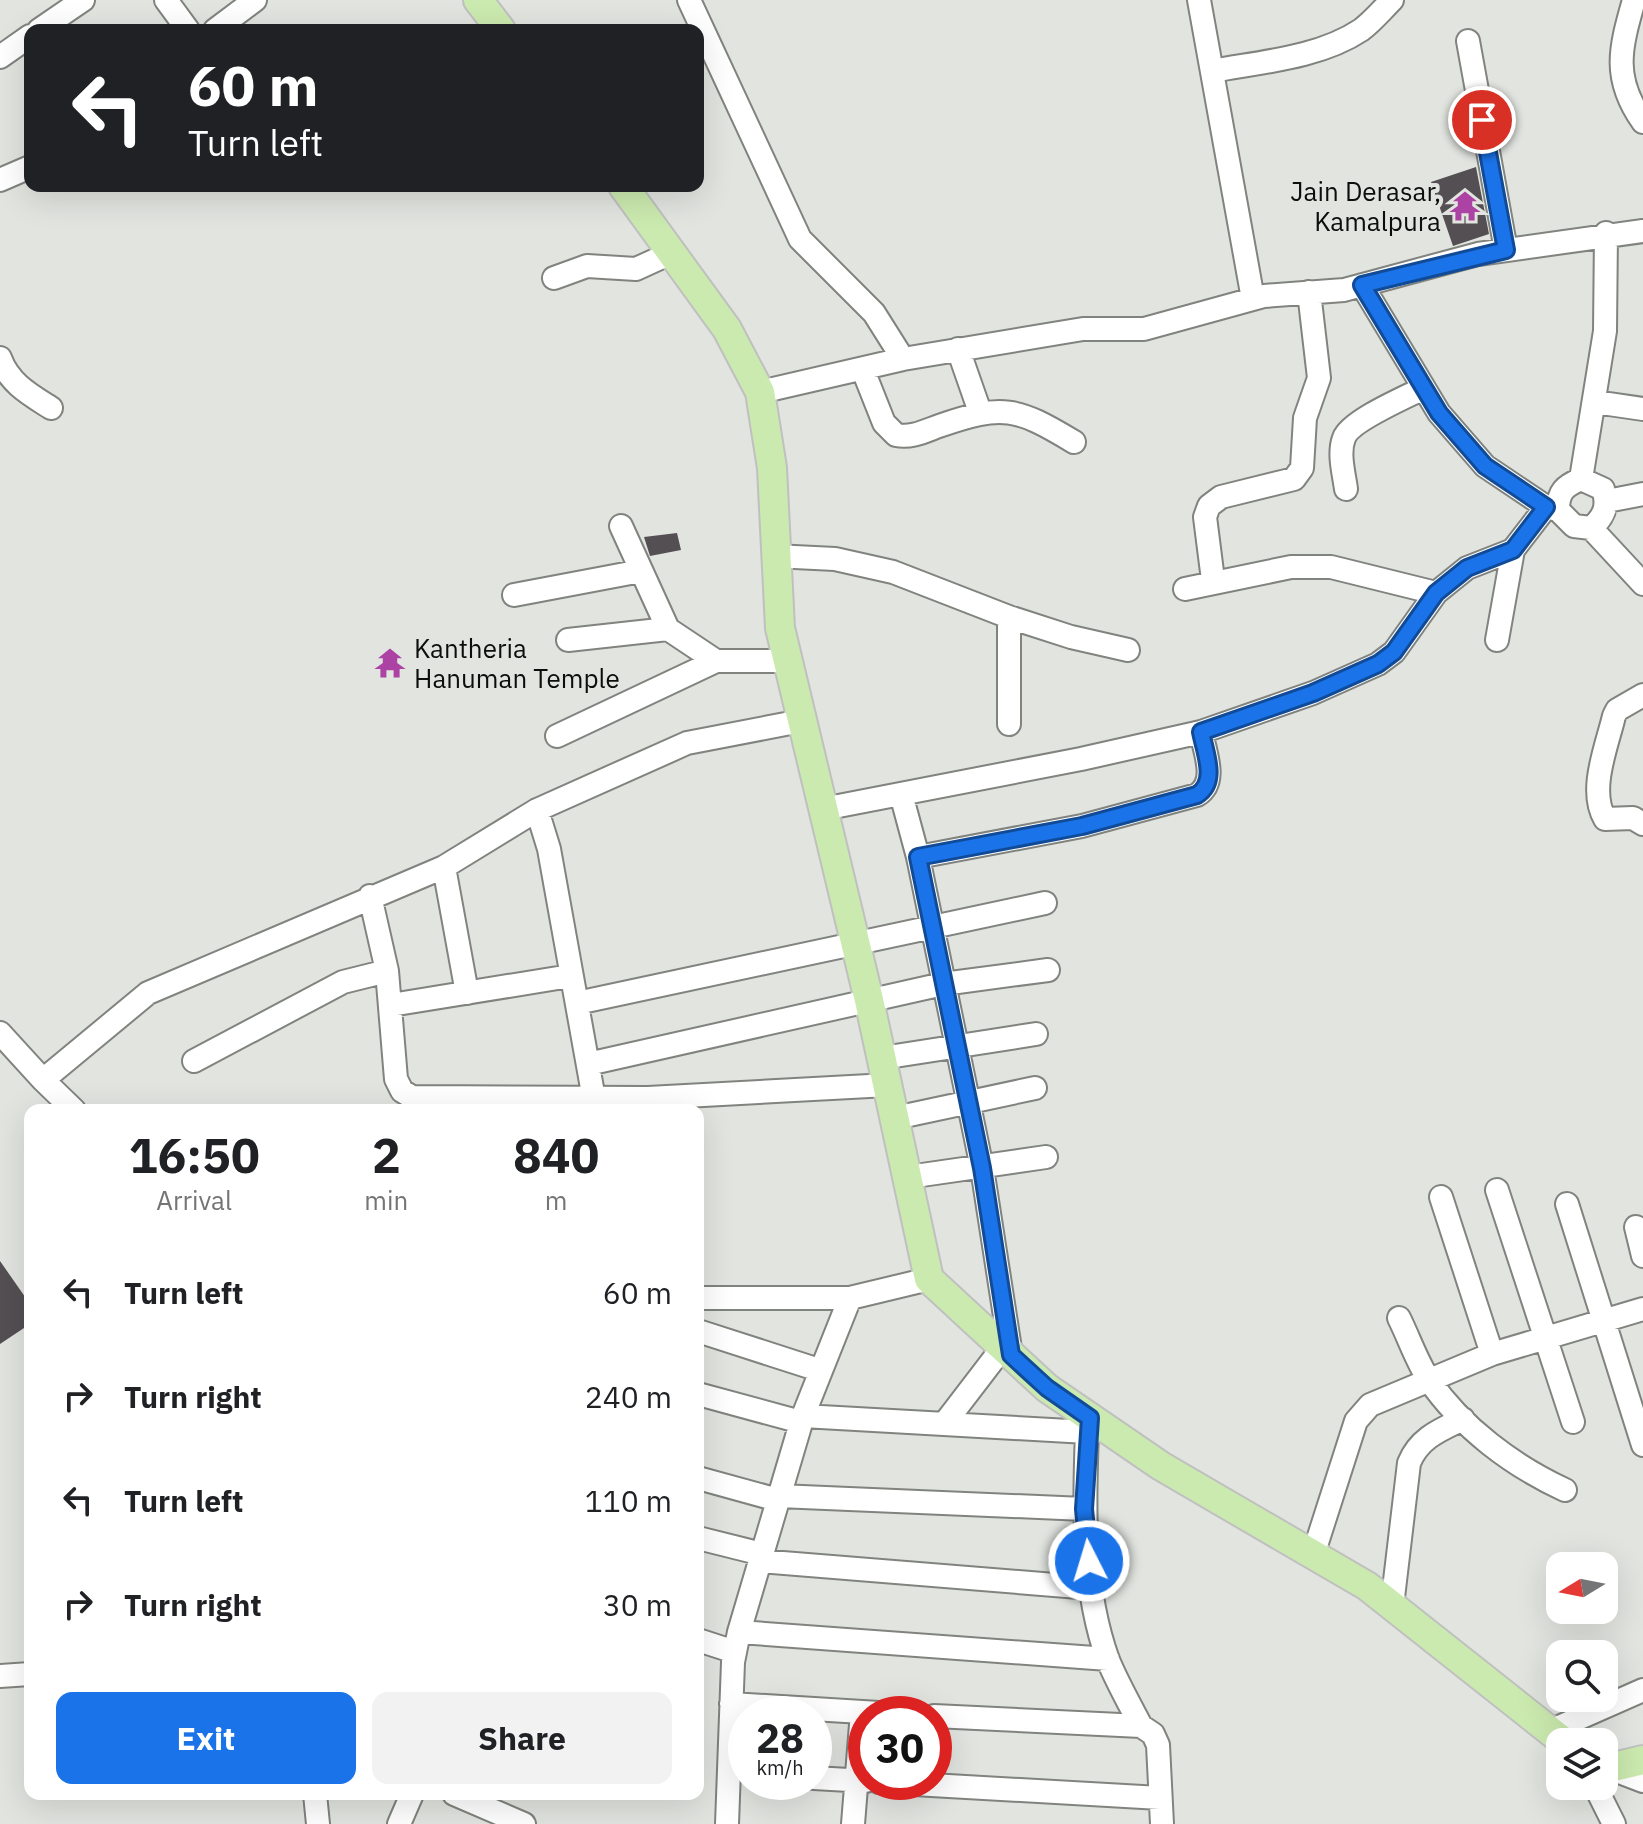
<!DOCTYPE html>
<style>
:root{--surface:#fff;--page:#f2f2f2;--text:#202124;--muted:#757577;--accent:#1a73e8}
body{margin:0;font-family:"IBM Plex Sans",sans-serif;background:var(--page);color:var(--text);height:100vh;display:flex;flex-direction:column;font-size:30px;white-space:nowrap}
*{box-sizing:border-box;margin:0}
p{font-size:26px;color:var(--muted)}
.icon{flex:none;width:44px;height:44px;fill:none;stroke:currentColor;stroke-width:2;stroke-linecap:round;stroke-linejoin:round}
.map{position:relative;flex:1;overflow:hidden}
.drawer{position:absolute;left:24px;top:1104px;width:680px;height:696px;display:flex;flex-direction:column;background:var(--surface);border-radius:16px;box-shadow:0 8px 32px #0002}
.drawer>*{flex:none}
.banner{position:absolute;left:24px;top:24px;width:680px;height:168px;border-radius:16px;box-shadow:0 8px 32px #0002;background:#202124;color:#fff;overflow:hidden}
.needle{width:52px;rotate:260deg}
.controls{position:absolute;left:1546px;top:1552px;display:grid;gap:16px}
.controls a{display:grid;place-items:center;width:72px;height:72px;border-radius:16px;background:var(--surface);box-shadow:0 8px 32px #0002;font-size:40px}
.speed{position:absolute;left:728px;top:1696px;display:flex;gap:16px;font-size:40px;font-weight:700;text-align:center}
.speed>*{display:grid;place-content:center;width:104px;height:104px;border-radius:50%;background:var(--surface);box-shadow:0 8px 32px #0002;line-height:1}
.speed small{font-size:20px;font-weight:400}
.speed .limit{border:12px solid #d22;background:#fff;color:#111}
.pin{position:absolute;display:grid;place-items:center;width:68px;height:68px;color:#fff;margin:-34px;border:4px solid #fff;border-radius:50%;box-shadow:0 2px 8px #0007}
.me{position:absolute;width:88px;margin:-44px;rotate:355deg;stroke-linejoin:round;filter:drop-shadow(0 0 6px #0008)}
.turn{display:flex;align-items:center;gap:28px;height:168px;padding:0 32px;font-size:36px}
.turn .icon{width:104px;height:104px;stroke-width:2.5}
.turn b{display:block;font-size:56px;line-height:68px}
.eta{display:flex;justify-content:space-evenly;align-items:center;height:136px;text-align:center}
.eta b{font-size:48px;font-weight:800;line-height:56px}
.button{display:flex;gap:16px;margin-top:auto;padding:16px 32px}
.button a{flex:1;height:92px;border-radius:16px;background:var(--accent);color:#fff;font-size:32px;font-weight:800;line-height:92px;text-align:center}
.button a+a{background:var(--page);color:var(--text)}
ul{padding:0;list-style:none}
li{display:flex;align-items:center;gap:24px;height:104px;padding:0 32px}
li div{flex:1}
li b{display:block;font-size:30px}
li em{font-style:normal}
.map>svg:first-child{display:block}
.building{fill:#544f53}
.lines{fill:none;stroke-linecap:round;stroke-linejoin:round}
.minor-casing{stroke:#80837e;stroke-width:26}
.major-casing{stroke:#c0c0c0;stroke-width:32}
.minor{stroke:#fff;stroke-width:22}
.major{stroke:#cbeaaf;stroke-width:28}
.route-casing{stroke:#114b97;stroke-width:20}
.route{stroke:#1a73e8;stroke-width:14}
.labels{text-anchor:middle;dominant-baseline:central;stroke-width:8;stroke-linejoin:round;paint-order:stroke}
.poi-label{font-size:26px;fill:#0d0e0c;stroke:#e1e4df;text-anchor:end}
</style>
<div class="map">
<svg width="1643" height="1824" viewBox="0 0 1643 1824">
<rect width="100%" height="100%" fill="#e1e4df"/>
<path class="building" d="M1476 167 1489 234 1453 246 1431 182Z
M677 533 681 550 650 556 644 537Z
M0 1261 30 1304V1324L0 1344Z"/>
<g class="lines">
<g class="minor-casing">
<path id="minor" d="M166 0 188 30
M689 0 800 239 874 313 903 359
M1199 0 1253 299
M1634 0C1620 49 1612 78 1643 122
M39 30 83 0
M215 30 255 0
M1468 41 1506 250
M0 57 30 36
M1212 71C1260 62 1319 58 1361 30 1372 22 1382 10 1392 0
M0 180 30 167
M1606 233 1605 331 1581 479 1603 489C1609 506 1604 517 1591 528L1643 584
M554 278 587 266 636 269 671 253
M1362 285 1439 413 1485 466 1546 507 1558 510 1574 526 1591 528
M958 349 980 412
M0 358C9 383 29 394 51 408
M863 370 884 423 896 435C912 438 925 431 939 426 1003 404 1016 407 1074 442
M760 392 903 359 1083 329H1144L1264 296 1344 290 1478 254 1643 231
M1595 402 1643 409
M1346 489C1344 474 1338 453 1344 438 1350 421 1406 397 1424 388
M1607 501 1643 494
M1558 510C1558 491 1565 486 1581 479
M621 526 668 629 716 661
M774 556 835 559 893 572 1009 617 1071 637 1128 650
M1213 580 1205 517 1209 506 1221 497 1294 479 1302 468 1305 418 1319 378 1309 292
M1185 589 1291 567H1331L1436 593
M514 595 641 571
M568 640 668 629
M1497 640 1513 550
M1643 695 1617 710 1614 716C1607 746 1588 790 1605 819L1633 818 1643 824
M1009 724V617
M557 736 716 661H787
M901 794 918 857 982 1168 1011 1355
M823 809 1081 759 1201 732 1313 693 1378 664 1394 652 1436 593 1467 568 1513 550 1546 507
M537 810 549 849 594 1099
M918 857 1082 826 1197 795C1218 782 1205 753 1201 732
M444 867 467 993
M370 896 387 971 396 1079 402 1091 412 1097 648 1098 888 1085
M577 1003 1045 903
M391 1005 570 976
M0 1033 43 1080
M882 1058 1036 1034
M194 1061 343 982 387 971
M588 1064 943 984 1048 970
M74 1110 43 1080 148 993 444 867 537 810 687 743 801 721
M895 1118 1035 1088
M908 1177 1046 1157
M1497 1190 1573 1422
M1441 1197 1492 1354
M1567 1204 1643 1445
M1636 1227 1643 1256
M698 1298H850
M1399 1318C1409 1338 1417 1362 1429 1380 1462 1428 1513 1466 1565 1490
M698 1331 819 1370
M698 1394 801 1422
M803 1416 1087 1432 1090 1419
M944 1424 1003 1347
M1087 1432C1084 1507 1082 1588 1108 1660 1117 1682 1130 1705 1141 1726
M698 1478 778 1500
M779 1496 1084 1509
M698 1538 762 1554
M1313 1555 1356 1421 1370 1405 1492 1354 1643 1309
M759 1561 1091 1588
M1392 1606 1409 1463C1419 1438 1440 1430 1463 1419
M739 1632 1108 1659
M698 1640 735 1652
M0 1676 30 1674
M731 1704 895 1714
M934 1716 1141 1726 1153 1734 1158 1745 1162 1824
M1550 1731 1643 1690
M1609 1768 1643 1781
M814 1778 866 1781
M879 1782 1160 1798
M1595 1786 1614 1824
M315 1794 318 1824
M454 1794 524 1824
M399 1824 412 1794
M727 1824 733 1662 739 1632 803 1416 850 1298 929 1279
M853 1824 862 1712"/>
</g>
<g class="major-casing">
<path id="major" d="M478 0 501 30
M623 186 727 329 760 392 772 468 780 628 869 1000 929 1279 1047 1388 1161 1466 1367 1586 1564 1742
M1604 1766 1609 1768 1643 1760"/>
</g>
<use href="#minor" class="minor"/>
<use href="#major" class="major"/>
</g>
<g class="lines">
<g class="route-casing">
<path id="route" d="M1089 1561 1084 1509 1090 1418 1047 1388 1011 1355 982 1168 918 857 1082 826 1197 795C1218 782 1205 753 1201 732L1313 693 1378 664 1394 652 1436 593 1467 568 1513 550 1546 507 1485 466 1439 413 1362 285 1506 250 1482 120"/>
</g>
<use href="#route" class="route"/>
</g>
<defs>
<g id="temple-bare" transform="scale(2.4)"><path d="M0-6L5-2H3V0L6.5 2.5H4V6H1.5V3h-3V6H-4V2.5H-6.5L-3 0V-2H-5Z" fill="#ac42a3" stroke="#e1e4df" stroke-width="2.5" paint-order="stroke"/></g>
</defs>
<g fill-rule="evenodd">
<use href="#temple-bare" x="1465" y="206"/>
<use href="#temple-bare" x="390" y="663"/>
</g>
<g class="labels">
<g class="poi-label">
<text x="1441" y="191">Jain Derasar,<tspan x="1441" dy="30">Kamalpura</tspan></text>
<text x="414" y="648" text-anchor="start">Kantheria<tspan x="414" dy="30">Hanuman Temple</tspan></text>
</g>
</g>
</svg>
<div class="controls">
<a><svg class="needle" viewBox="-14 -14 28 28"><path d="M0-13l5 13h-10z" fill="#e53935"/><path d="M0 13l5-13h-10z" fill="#757577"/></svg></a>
<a><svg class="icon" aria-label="search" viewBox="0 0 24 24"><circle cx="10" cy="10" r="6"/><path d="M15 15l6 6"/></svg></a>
<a><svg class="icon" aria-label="layers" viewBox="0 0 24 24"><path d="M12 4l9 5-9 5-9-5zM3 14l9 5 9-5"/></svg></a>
</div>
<div class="speed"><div>28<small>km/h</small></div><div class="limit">30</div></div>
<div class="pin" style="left:1482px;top:120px;background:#d93025"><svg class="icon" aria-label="arrive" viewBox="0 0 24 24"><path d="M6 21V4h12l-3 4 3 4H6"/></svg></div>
<svg class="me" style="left:1089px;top:1561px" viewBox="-20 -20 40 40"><circle r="17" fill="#1a73e8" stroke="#fff" stroke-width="3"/><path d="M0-11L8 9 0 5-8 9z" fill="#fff"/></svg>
<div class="banner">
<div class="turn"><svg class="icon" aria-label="left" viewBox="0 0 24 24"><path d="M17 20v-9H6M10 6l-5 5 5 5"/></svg><div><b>60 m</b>Turn left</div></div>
</div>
<section class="drawer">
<div class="eta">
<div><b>16:50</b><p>Arrival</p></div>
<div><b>2</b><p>min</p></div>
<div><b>840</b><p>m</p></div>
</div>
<ul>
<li><svg class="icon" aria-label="left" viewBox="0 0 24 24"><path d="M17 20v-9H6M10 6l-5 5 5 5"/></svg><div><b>Turn left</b></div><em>60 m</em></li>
<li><svg class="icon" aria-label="right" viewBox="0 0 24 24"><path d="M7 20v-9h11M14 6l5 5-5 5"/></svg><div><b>Turn right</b></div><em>240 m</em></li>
<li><svg class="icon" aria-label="left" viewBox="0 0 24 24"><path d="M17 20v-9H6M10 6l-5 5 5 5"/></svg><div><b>Turn left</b></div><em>110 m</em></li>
<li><svg class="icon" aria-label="right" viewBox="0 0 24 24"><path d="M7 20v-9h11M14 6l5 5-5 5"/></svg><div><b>Turn right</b></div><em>30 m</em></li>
</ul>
<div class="button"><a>Exit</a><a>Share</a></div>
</section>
</div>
